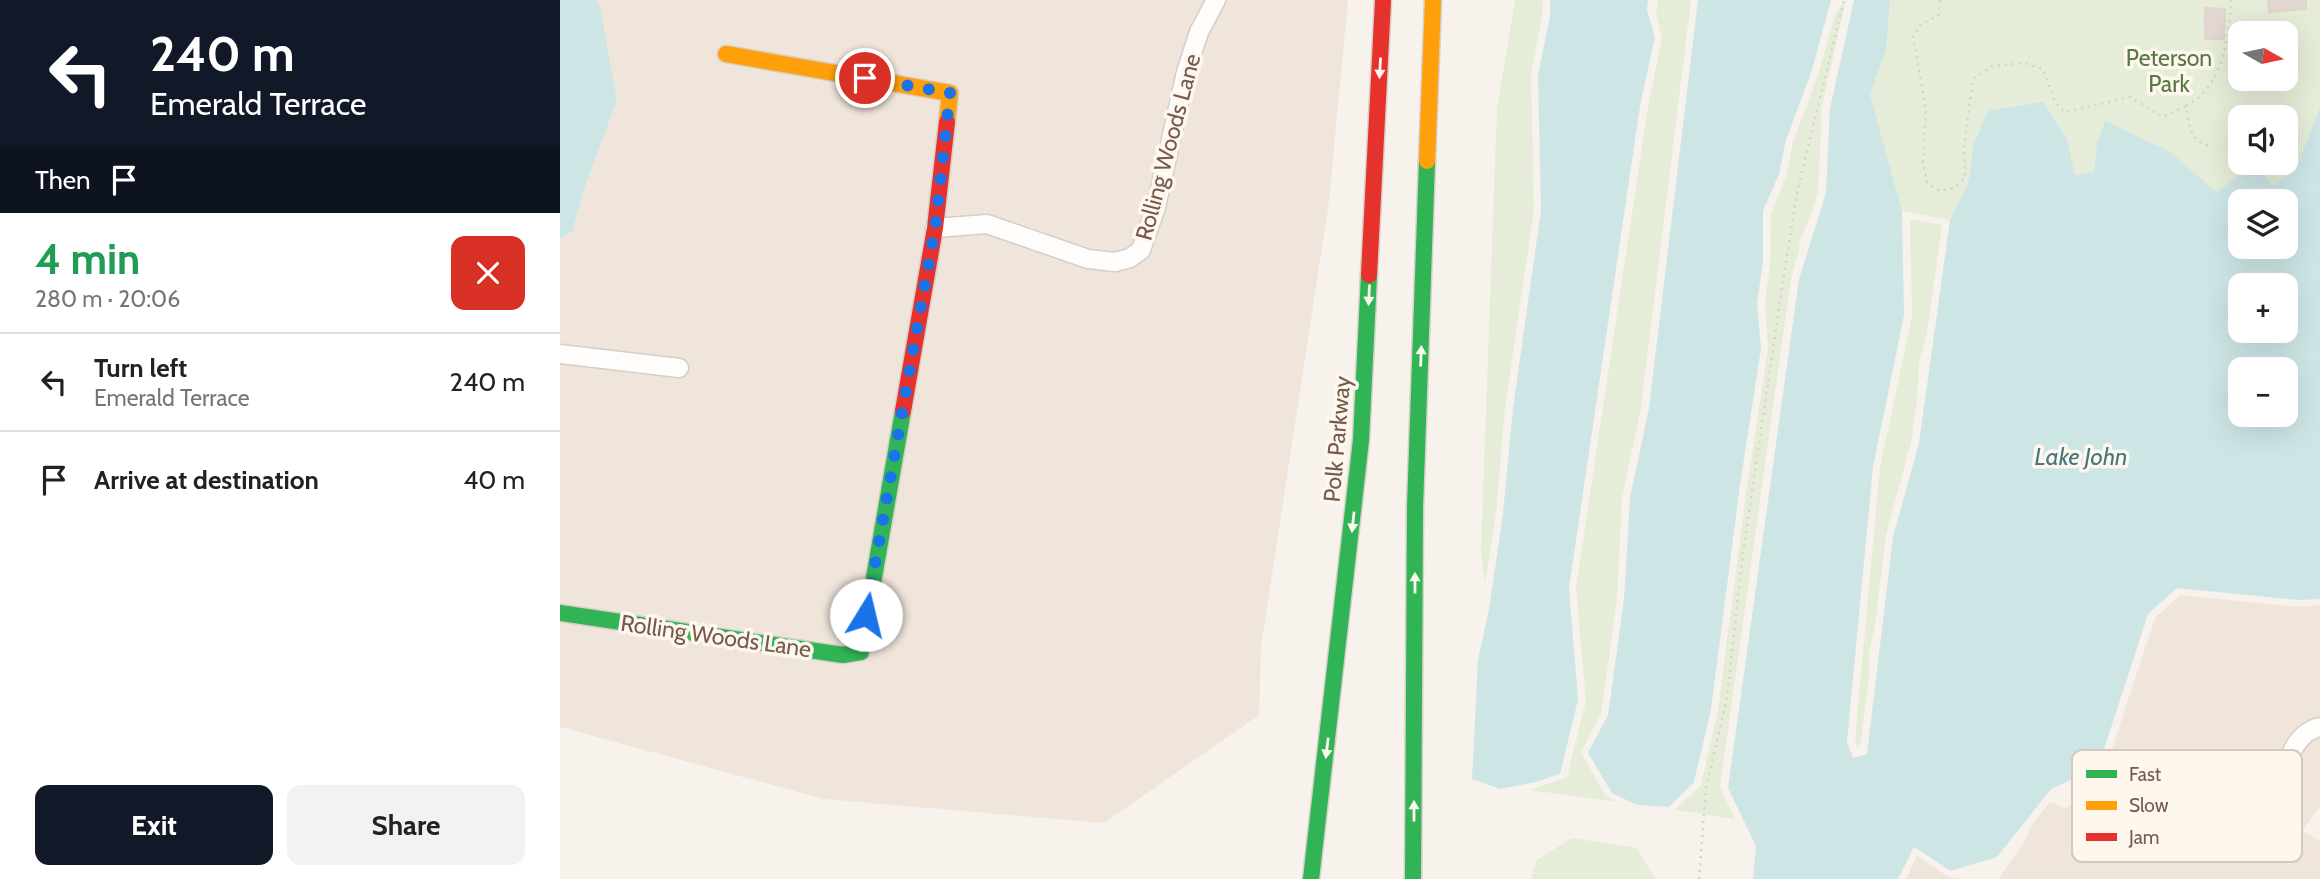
<!DOCTYPE html>
<meta charset="utf-8">
<style>
:root{--surface:#fff;--page:#f2f2f2;--text:#222;--muted:#767676;--line:#e0e0e0;--accent:#111827}
body{margin:0;font-family:Cabin,sans-serif;background:var(--page);color:var(--text);height:100vh;display:flex;flex-direction:column;font-size:26px;white-space:nowrap}
*{box-sizing:border-box;margin:0}
p{font-size:23px;color:var(--muted)}
.icon{flex:none;width:38px;height:38px;fill:none;stroke:currentColor;stroke-width:2;stroke-linecap:round;stroke-linejoin:round}
.map{position:relative;flex:1;overflow:hidden}
.side{display:flex;flex-direction:column;background:var(--surface);width:560px}
.side>*{flex:none}
.top-card{background:#111827;color:#fff;overflow:hidden}
.needle{width:46px;rotate:99deg}
.controls{position:absolute;left:1668px;top:21px;display:grid;gap:14px}
.controls a{display:grid;place-items:center;width:70px;height:70px;border-radius:14px;background:var(--surface);box-shadow:0 7px 28px #0002;font-size:35px}
.pin{position:absolute;display:grid;place-items:center;width:60px;height:60px;color:#fff;margin:-30px;border:4px solid #fff;border-radius:50%;box-shadow:0 2px 7px #0007}
.me{position:absolute;width:77px;margin:-38px;rotate:9deg;stroke-linejoin:round;filter:drop-shadow(0 0 5px #0008)}
.turn{display:flex;align-items:center;gap:24px;height:147px;padding:0 35px;font-size:32px}
.turn .icon{width:91px;height:91px;stroke-width:2.5}
.turn b{display:block;font-size:49px;line-height:60px}
.then{display:flex;align-items:center;height:66px;padding:0 35px;background:#0003;gap:14px;font-size:26px}
.round{display:grid;place-items:center;flex:none;width:74px;height:74px;border-radius:14px;background:var(--page)}
.summary{display:flex;align-items:center;justify-content:space-between;height:119px;padding:0 35px}
h1{font-size:42px;font-weight:700;line-height:52px;color:#1e9e55}
.primary-button{display:flex;gap:14px;margin-top:auto;padding:14px 35px}
.primary-button a{flex:1;height:80px;border-radius:14px;background:var(--accent);color:#fff;font-size:28px;font-weight:700;line-height:80px;text-align:center}
.primary-button a+a{background:var(--page);color:var(--text)}
ul{padding:0;list-style:none}
li{display:flex;align-items:center;gap:21px;height:98px;padding:0 35px;border-top:2px solid var(--line)}
li div{flex:1}
li b{display:block;font-size:26px}
li em{font-style:normal}
main{display:flex;flex:1;min-height:0}
.map>svg:first-child{display:block}
.residential{fill:#f0e5da}
.green{fill:#e5edd8;fill-rule:evenodd}
.water{fill:#cee5e6;fill-rule:evenodd}
.building{fill:#e2d8d1;stroke:#e0d5ce;stroke-width:2}
.lines{fill:none;stroke-linecap:round;stroke-linejoin:round}
.street-casing{stroke:#d4cec8;stroke-width:21}
.fast-casing{stroke:#d7cfc8;stroke-width:19}
.slow-casing{stroke:#d7cfc8;stroke-width:19}
.jam-casing{stroke:#d7cfc8;stroke-width:19}
.path{stroke:#d8d0cc;stroke-width:2.5;stroke-dasharray:2 5;stroke-linecap:butt}
.street{stroke:#fefdfc;stroke-width:18}
.fast{stroke:#30b455;stroke-width:16}
.slow{stroke:#ff9f0a;stroke-width:16}
.jam{stroke:#e5322d;stroke-width:16}
.oneway{fill:#fef7ee}
.route{stroke:#1a73e8;stroke-width:12;stroke-dasharray:0 21.6}
.labels{text-anchor:middle;dominant-baseline:central;stroke-width:7;stroke-linejoin:round;paint-order:stroke}
.park-label{font-size:23px;fill:#567945;stroke:#fef7ee}
.street-label{font-size:23px;fill:#755a4d;stroke:#fef7ee}
.water-label{font-size:24px;font-style:italic;fill:#44777f;stroke:#fef7ee}
.key{fill:#fef7ee;stroke:#d5c8be;stroke-width:2}
.key-label{font-size:19px;fill:#755a4d}
</style>
<main>
<section class="side">
<div class="top-card">
<div class="turn"><svg class="icon" aria-label="left" viewBox="0 0 24 24"><path d="M17 20v-9H6M10 6l-5 5 5 5"/></svg><div><b>240 m</b>Emerald Terrace</div></div>
<div class="then">Then<svg class="icon" aria-label="arrive" viewBox="0 0 24 24"><path d="M6 21V4h12l-3 4 3 4H6"/></svg></div>
</div>
<div class="summary"><div><h1>4 min</h1><p>280 m · 20:06</p></div><a class="round" style="background:#d93025;color:#fff"><svg class="icon" aria-label="close" viewBox="0 0 24 24"><path d="M6 6l12 12M18 6L6 18"/></svg></a></div>
<ul>
<li><svg class="icon" aria-label="left" viewBox="0 0 24 24"><path d="M17 20v-9H6M10 6l-5 5 5 5"/></svg><div><b>Turn left</b><p>Emerald Terrace</p></div><em>240 m</em></li>
<li><svg class="icon" aria-label="arrive" viewBox="0 0 24 24"><path d="M6 21V4h12l-3 4 3 4H6"/></svg><div><b>Arrive at destination</b></div><em>40 m</em></li>
</ul>
<div class="primary-button"><a>Exit</a><a>Share</a></div>
</section>
<div class="map">
<svg width="1760" height="879" viewBox="0 0 1760 879">
<rect width="100%" height="100%" fill="#f7f2ec"/>
<path class="residential" d="M37 0H646L631 28 617 70 587 205 574 245 566 251 554 254 530 251 430 217 410 216 384 219 381 99 367 221 293 646 0 605V362L106 373 125 377 129 362 108 358 56 352H37L0 347V238L12 232 25 187 57 100 40 6Z
M665 0H788L769 201 701 647 699 715 544 823 264 799 0 727V621L303 660 382 235 426 232 573 266 587 256 597 234 604 209 634 74 647 35Z
M1620 595 1739 607 1760 605V720L1743 724 1725 744 1710 782 1726 788 1741 751 1754 736 1760 735V806L1742 831 1760 841V879H1438L1464 843 1471 826 1490 802 1506 808 1534 788 1535 777 1545 770 1595 618Z
M1357 856 1387 876 1402 879H1346Z"/>
<path class="green" d="M955 0H983L982 15 971 75 974 210 945 407 936 513 925 583 921 550 937 108Z
M1098 0H1131L1081 407 1062 498 1057 598 1041 714 1021 752 1045 795 1057 802 970 790 1007 777 1026 701 1016 588 1088 107 1102 38 1096 13Z
M1286 0 1262 106 1258 192 1250 218 1240 239 1239 251 1231 278 1160 787 1175 819 1115 810 1141 785 1158 710 1187 487 1208 349 1205 304 1210 263 1211 213 1226 177 1233 142 1259 72 1275 14Z
M1330 0H1760V107L1736 169 1713 187 1657 192 1609 151 1546 122 1537 143 1534 173 1514 175 1507 139 1413 146 1409 181 1390 220 1342 211 1310 94 1326 51ZM1680 33H1726V79H1680ZM1680 117H1726V163H1680Z
M1350 219 1382 225 1367 332 1359 364 1357 401 1351 442 1326 535 1315 625 1309 653V675L1301 741 1298 749 1295 740 1320 468 1352 316Z
M1012 838 1077 848 1095 879H971L977 860Z"/>
<path class="water" d="M0 0H37L40 6 57 100 25 187 12 232 0 238Z
M990 0H1088L1087 10 1095 37 1080 106 1009 588 1018 700 1000 774 976 782 940 789 912 779 918 660 929 609 943 514 953 408 981 211 978 75 990 16Z
M1138 0H1271L1252 70 1226 140 1219 174 1203 211V263L1197 303 1201 348 1180 485 1151 709 1134 782 1109 807 1077 805 1052 793 1028 753 1048 715 1064 599 1070 498 1089 408Z
M1294 0H1330L1326 51 1310 94 1342 211 1344 315 1313 467 1287 741 1293 758 1307 754 1333 537 1359 443 1390 220 1409 181 1413 146 1428 111 1483 102 1507 139 1515 175 1534 172 1537 143 1545 121 1609 151 1657 192 1695 163 1713 186 1736 169 1760 107V599L1739 600 1617 588 1588 614 1538 768 1491 789 1437 857 1391 871 1354 847 1338 879H1193L1196 846 1168 788 1239 279 1266 193 1270 108ZM1680 201H1726V247H1680ZM1726 285V331H1680V285ZM1726 369V415H1680V369Z"/>
<path class="building" d="M1708 0H1746V9L1709 12Z
M1645 8 1665 9 1664 39H1645Z"/>
<g class="lines">
<g class="street-casing">
<path id="street" d="M375 228 427 224 528 259 555 262 570 258 581 250 596 207 626 72 639 32 656 0
M0 354 119 368
M1721 778C1729 758 1736 732 1760 727"/>
</g>
<g class="fast-casing">
<path id="fast" d="M0 613 283 655 301 652 343 411
M751 879 801 440 809 275
M853 879 855 508 867 161"/>
</g>
<g class="slow-casing">
<path id="slow" d="M166 54 390 93 387 122
M867 161 873 0"/>
</g>
<g class="jam-casing">
<path id="jam" d="M809 275 823 0
M343 411 375 228 387 122"/>
</g>
<path class="path" d="M1380 0 1378 16 1361 24 1353 36 1366 110 1363 162 1367 183 1380 191 1394 188 1405 178 1404 147 1413 79 1432 66 1464 63 1483 69 1495 102 1504 112 1570 97 1603 117 1626 106C1629 124 1629 141 1649 146
M1626 106C1664 86 1668 38 1671 0
M1139 879 1146 788 1167 697 1183 553 1224 274 1238 188 1284 0"/>
<use href="#street" class="street"/>
<use href="#fast" class="fast"/>
<use href="#slow" class="slow"/>
<use href="#jam" class="jam"/>
</g>
<defs><path id="oneway-solid" d="M-6-.8H1V-3.2L6.5 0L1 3.2V.8H-6Z" transform="scale(1.75)"/></defs>
<g class="oneway">
<use href="#oneway-solid" transform="translate(820 68) rotate(93)"/>
<use href="#oneway-solid" transform="translate(809 295) rotate(93)"/>
<use href="#oneway-solid" transform="translate(861 356) rotate(-88)"/>
<use href="#oneway-solid" transform="translate(793 522) rotate(96)"/>
<use href="#oneway-solid" transform="translate(855 583) rotate(-90)"/>
<use href="#oneway-solid" transform="translate(767 748) rotate(97)"/>
<use href="#oneway-solid" transform="translate(854 811) rotate(-90)"/>
</g>
<g class="lines">
<path class="route" d="M305 78 390 93 375 228 306 615"/>
</g>
<g class="labels">
<g class="park-label">
<text x="1609" y="58">Peterson<tspan x="1609" dy="26">Park</tspan></text>
</g>
<g class="street-label">
<text transform="translate(608 147) rotate(-75)">Rolling Woods Lane</text>
<text transform="translate(777 439) rotate(-85)">Polk Parkway</text>
<text transform="translate(156 636) rotate(8)">Rolling Woods Lane</text>
</g>
<g class="water-label">
<text x="1521" y="456">Lake John</text>
</g>
</g>
<rect x="1512" y="750" width="230" height="112" rx="10" class="key"/>
<rect x="1526" y="770" width="31" height="8" fill="#30b455"/>
<rect x="1526" y="801" width="31" height="9" fill="#ff9f0a"/>
<rect x="1526" y="833" width="31" height="8" fill="#e5322d"/>
<g class="key-label">
<text x="1569" y="781">Fast</text>
<text x="1569" y="812">Slow</text>
<text x="1569" y="844">Jam</text>
</g>
</svg>
<div class="controls">
<a><svg class="needle" viewBox="-14 -14 28 28"><path d="M0-13l5 13h-10z" fill="#e53935"/><path d="M0 13l5-13h-10z" fill="#767676"/></svg></a>
<a><svg class="icon" aria-label="sound" viewBox="0 0 24 24"><path d="M4 9h4l5-4v14l-5-4H4zM17 9q2 3 0 6"/></svg></a>
<a><svg class="icon" aria-label="layers" viewBox="0 0 24 24"><path d="M12 4l9 5-9 5-9-5zM3 14l9 5 9-5"/></svg></a>
<a>+</a>
<a>−</a>
</div>
<div class="pin" style="left:305px;top:78px;background:#d93025"><svg class="icon" aria-label="arrive" viewBox="0 0 24 24"><path d="M6 21V4h12l-3 4 3 4H6"/></svg></div>
<svg class="me" style="left:306px;top:615px" viewBox="-20 -20 40 40"><circle r="19" fill="#fff"/><path d="M0-13L10 11 0 6-10 11z" fill="#1a73e8"/></svg>
</div>
</main>
